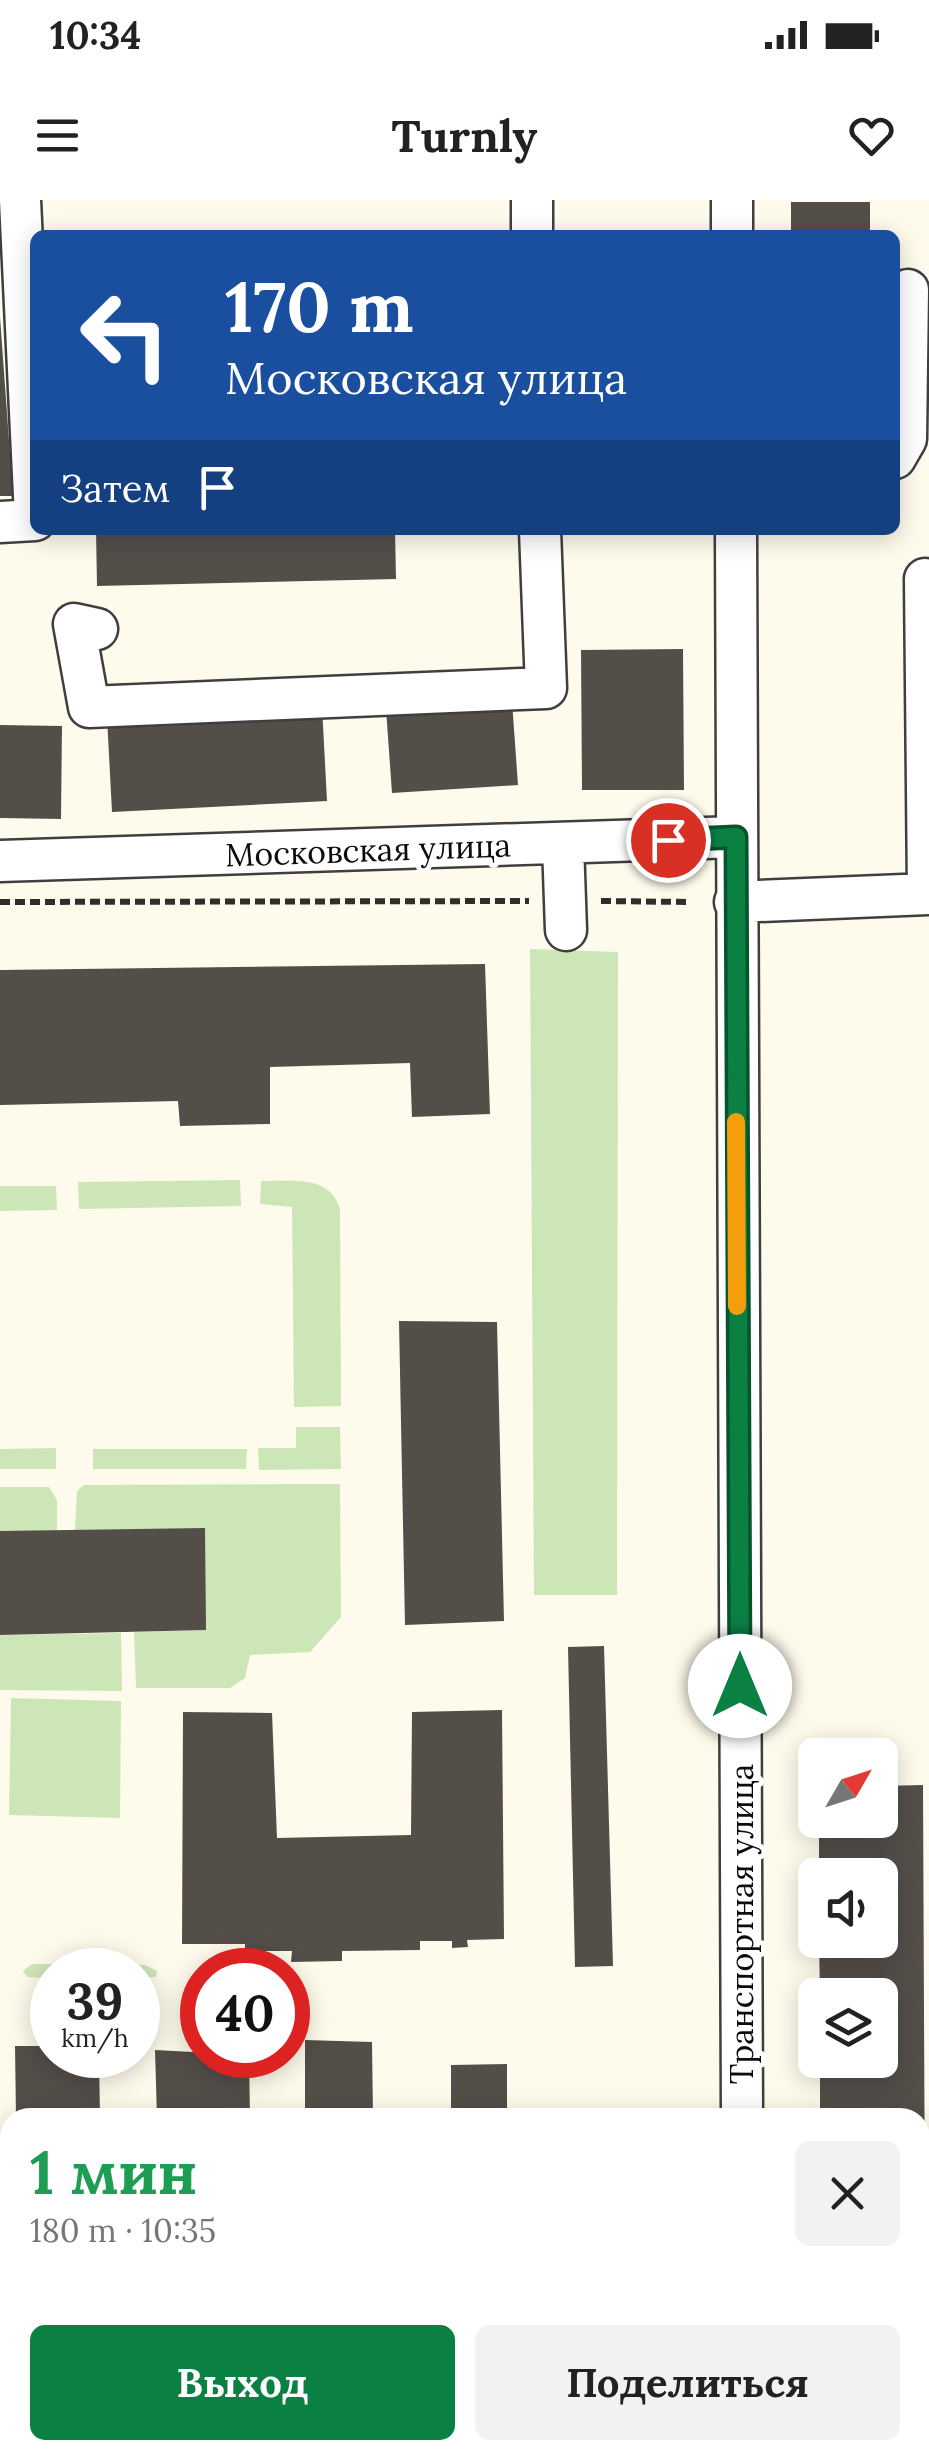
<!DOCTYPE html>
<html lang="ru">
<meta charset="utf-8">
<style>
:root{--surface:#fff;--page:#f2f2f2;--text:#222;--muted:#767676;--accent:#0b8043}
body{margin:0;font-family:Lora,serif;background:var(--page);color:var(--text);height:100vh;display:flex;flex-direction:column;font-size:38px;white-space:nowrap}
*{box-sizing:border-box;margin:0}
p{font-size:32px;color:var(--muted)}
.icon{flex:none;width:55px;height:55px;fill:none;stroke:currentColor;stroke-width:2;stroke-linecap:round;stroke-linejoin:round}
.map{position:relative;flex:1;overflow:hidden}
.panel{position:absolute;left:0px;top:1908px;width:930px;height:352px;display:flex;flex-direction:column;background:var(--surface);border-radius:30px 30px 0 0;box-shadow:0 5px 25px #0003}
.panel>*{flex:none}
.guide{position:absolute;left:30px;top:30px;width:870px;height:305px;border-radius:15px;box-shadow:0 5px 25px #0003;background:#1a4fa0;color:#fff;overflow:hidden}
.needle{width:65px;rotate:51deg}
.controls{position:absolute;left:798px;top:1538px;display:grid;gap:20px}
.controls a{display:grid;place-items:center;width:100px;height:100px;border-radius:15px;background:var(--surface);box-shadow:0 5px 25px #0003;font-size:50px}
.speed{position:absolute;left:30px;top:1748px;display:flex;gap:20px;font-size:50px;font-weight:700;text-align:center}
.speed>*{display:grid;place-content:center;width:130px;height:130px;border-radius:50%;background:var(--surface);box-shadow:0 5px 25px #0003;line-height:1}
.speed small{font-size:25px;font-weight:400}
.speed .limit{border:15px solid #d22;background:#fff;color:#111}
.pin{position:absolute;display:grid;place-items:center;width:85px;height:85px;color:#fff;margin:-42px;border:5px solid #fff;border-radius:50%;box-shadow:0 2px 10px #0007}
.me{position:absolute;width:110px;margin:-55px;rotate:0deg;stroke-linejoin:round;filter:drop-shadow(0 0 8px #0008)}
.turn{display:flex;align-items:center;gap:35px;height:210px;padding:0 30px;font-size:45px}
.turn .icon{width:130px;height:130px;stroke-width:2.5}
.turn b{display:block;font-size:70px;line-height:85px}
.then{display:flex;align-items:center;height:95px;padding:0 30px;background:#0003;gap:20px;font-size:38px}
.round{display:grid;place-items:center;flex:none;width:105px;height:105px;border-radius:15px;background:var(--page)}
.overview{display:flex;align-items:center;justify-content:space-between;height:170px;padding:0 30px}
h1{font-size:60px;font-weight:800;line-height:75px;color:#1e9e55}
.cta{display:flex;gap:20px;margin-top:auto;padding:20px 30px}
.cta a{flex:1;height:115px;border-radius:15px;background:var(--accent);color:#fff;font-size:40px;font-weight:800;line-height:115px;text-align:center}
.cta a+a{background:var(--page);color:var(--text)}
.status{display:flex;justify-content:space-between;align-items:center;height:70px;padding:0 50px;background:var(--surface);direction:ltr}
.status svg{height:28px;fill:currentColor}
header{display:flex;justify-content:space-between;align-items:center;height:130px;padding:0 30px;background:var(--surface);font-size:45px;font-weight:800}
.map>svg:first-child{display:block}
.green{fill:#cde6b8}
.building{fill:#544e49}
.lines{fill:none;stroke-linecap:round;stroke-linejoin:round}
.minor-casing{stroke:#3f3f3f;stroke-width:45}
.path{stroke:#2e2e2e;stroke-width:6;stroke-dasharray:10 5;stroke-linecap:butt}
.minor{stroke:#fff;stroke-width:40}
.route-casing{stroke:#07532c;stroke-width:25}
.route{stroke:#0b8043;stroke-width:18}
.slow{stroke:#f59e0b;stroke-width:18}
.labels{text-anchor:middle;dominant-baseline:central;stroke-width:10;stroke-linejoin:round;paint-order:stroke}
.street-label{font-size:32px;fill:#0c0c0c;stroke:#fff}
</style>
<div class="status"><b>10:34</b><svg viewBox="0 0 49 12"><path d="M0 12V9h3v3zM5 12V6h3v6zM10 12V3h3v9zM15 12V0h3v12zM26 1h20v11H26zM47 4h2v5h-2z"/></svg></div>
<header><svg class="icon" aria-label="menu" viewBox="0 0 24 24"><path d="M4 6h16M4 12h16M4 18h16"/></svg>Turnly<svg class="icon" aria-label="heart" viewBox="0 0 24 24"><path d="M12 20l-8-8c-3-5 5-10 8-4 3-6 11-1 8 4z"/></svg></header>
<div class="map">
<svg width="929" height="2259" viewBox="0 0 929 2259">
<rect width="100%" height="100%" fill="#fefbec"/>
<path class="green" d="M530 749 618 752 617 1395H534Z
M240 980 241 1006 79 1009 78 982Z
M261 981C293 982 329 974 340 1009L341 1206 294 1207 292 1007 260 1004Z
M0 986H56L57 1010 0 1011Z
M296 1227H340L341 1269 259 1270 258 1248H296Z
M56 1248V1269H0V1249Z
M93 1249H247L246 1269H93Z
M340 1284 341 1417 310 1452 250 1455 245 1478 230 1488H136L134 1432 205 1430 75 1330 77 1291 84 1285Z
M0 1287H49L57 1300V1331H0Z
M121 1433 122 1491 0 1490V1435Z
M11 1498 121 1501 120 1618 9 1615Z
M32 1764 145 1765 157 1771 156 1777 138 1778V1770H52V1778L27 1777 23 1771Z"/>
<path class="building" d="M791 2H870V35H791Z
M0 117 13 296H0Z
M96 330H395L396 379 97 386Z
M683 449 684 590H582L581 450Z
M512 501 518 585 392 593 386 509Z
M322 506 327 601 112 612 107 517Z
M0 525 62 526 61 619 0 618Z
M485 764 490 914 412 917 410 863 270 867V924L180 926 178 901 0 905V770Z
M399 1121 497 1122 504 1421 405 1425Z
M205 1328 206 1430 0 1435V1331Z
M604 1446 613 1766 575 1767 568 1447Z
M502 1510 504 1739 467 1740 468 1747 452 1748V1741H420V1750L342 1751V1761L291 1762 292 1751H245V1744H182L183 1512 272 1513 277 1638 411 1635 412 1512Z
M923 1585 926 2259H823V2250H920V1918H820V1860H880V1795H820L819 1740H880V1675H819V1620H880V1586Z
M305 1840 372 1842 373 1918H305Z
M15 1846H52V1855H99L100 1918H16Z
M155 1850 249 1855 250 1918H157Z
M507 1864V1918H451V1865Z
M581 2250H643V2259H581Z"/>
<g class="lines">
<g class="minor-casing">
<path id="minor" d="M20 0 35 317
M532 0V35
M732 0V35
M895 258 906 239 908 90
M0 322 35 320
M736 330 742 1918
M97 429 74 424 89 507 546 488 540 330
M563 644 566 730
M0 661 736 637
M735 702 928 694 925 379
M744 2250V2259"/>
</g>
<path class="path" d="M601 701 687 702
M0 702 529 701"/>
<use href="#minor" class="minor"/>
</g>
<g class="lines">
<g class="route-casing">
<path id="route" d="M668 640 736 637 740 1486"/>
</g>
<use href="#route" class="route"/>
<path class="slow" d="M736 922 737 1106"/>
</g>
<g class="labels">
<g class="street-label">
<text transform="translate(368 650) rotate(-2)">Московская улица</text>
<text transform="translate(741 1724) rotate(-90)">Транспортная улица</text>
</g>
</g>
</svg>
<div class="controls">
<a><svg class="needle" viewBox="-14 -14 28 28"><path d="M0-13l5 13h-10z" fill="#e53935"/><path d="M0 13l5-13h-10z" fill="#767676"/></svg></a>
<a><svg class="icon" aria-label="sound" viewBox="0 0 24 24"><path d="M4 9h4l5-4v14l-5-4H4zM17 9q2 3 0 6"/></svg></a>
<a><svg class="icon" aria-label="layers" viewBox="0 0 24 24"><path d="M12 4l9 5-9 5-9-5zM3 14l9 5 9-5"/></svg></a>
</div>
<div class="speed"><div>39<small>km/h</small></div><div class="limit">40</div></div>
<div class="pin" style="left:668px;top:640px;background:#d93025"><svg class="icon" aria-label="arrive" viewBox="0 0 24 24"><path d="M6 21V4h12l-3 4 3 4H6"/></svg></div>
<svg class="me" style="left:740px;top:1486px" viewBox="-20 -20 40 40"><circle r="19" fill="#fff"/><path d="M0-13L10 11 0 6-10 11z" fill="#0b8043"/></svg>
<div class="guide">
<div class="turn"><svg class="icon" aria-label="left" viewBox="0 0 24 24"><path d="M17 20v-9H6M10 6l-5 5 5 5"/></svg><div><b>170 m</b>Московская улица</div></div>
<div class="then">Затем<svg class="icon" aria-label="arrive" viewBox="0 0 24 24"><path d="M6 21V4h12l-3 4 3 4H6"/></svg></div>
</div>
<section class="panel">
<div class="overview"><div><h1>1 мин</h1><p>180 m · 10:35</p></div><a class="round"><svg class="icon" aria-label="close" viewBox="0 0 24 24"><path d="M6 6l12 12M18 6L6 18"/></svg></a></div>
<div class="cta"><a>Выход</a><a>Поделиться</a></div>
</section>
</div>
